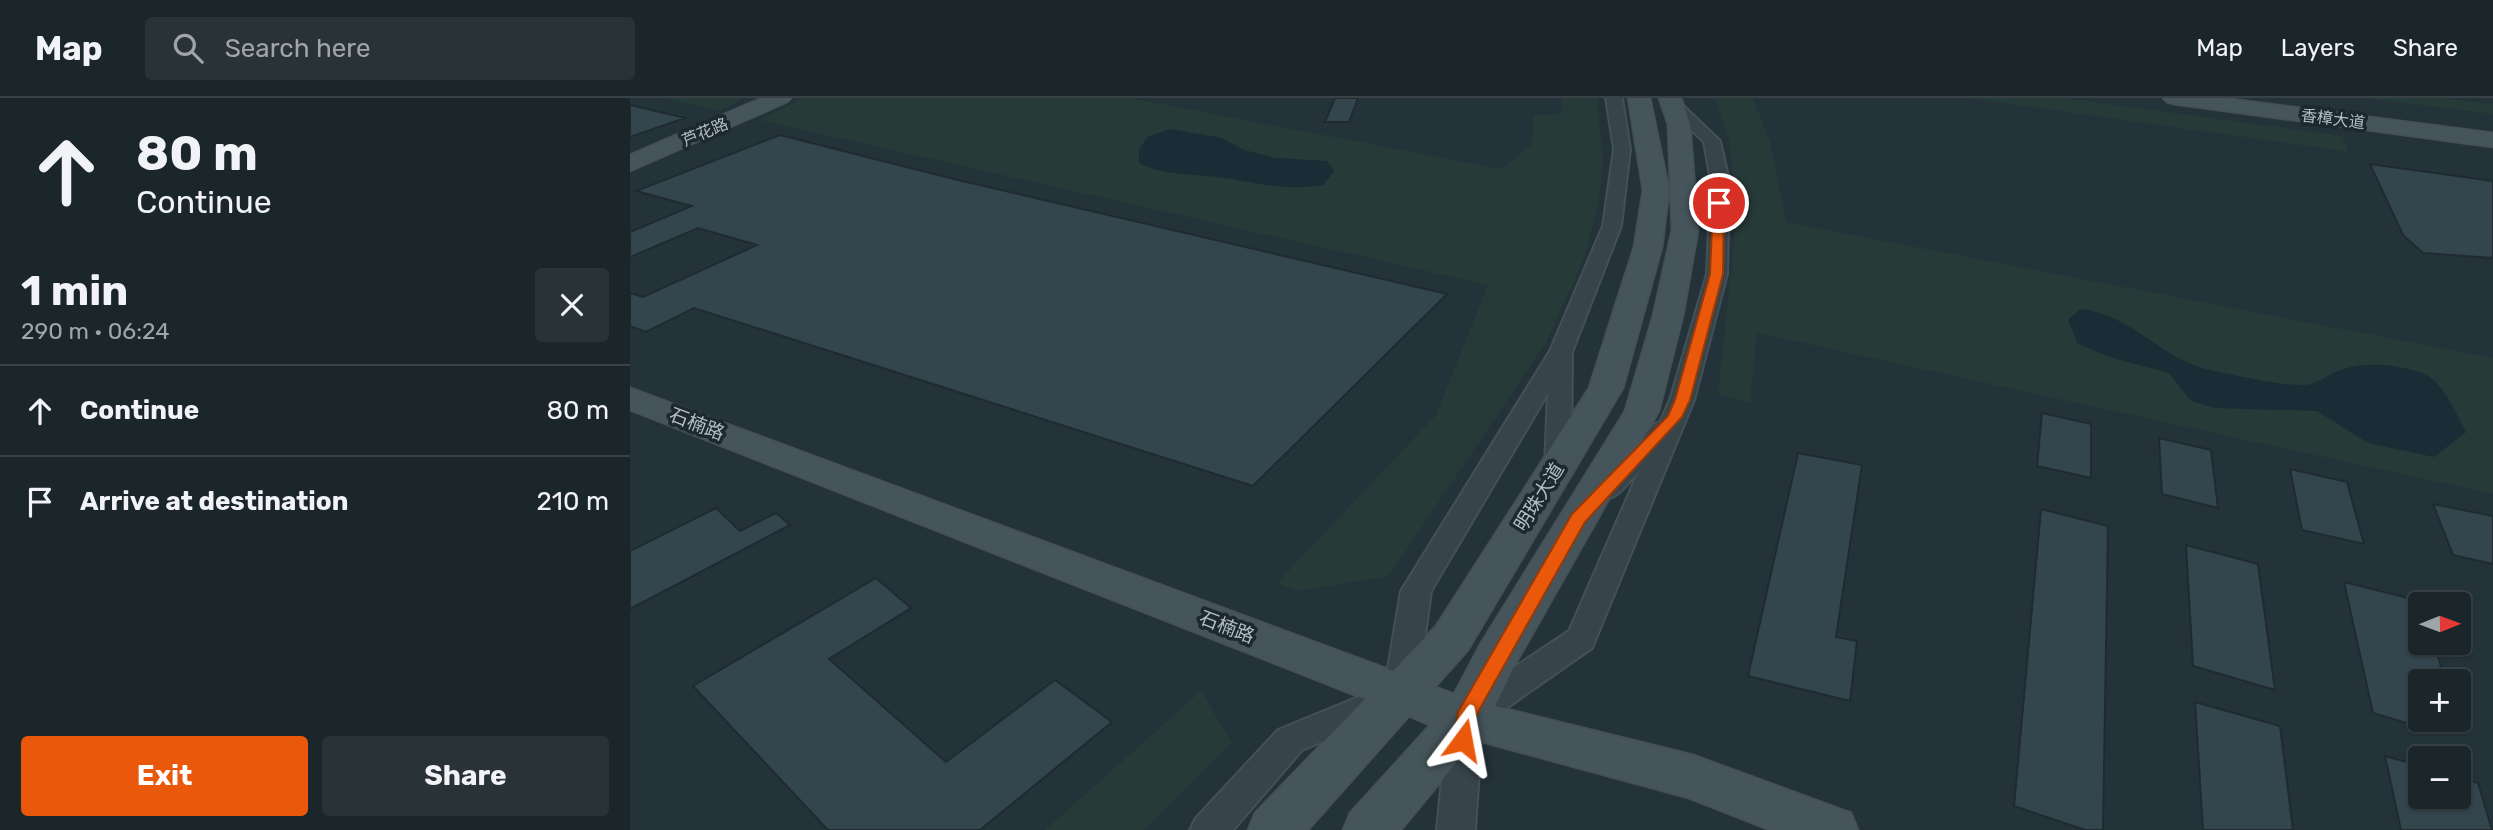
<!DOCTYPE html>
<meta charset="utf-8">
<style>
:root{--surface:#1b262b;--page:#283237;--text:#f1f3f6;--muted:#a0a5a9;--line:#394347;--accent:#ea580c}
body{margin:0;font-family:Rubik,"Noto Sans SC",sans-serif;background:var(--page);color:var(--text);height:100vh;display:flex;flex-direction:column;font-size:26px;white-space:nowrap}
*{box-sizing:border-box;margin:0}
p{font-size:23px;color:var(--muted)}
.icon{flex:none;width:38px;height:38px;fill:none;stroke:currentColor;stroke-width:2;stroke-linecap:round;stroke-linejoin:round}
.map{position:relative;flex:1;overflow:hidden}
.side{display:flex;flex-direction:column;background:var(--surface);width:630px}
.side>*{flex:none}
.hud{background:#1b262b;color:var(--text);overflow:hidden}
.needle{width:46px;rotate:89deg}
.fabs{position:absolute;left:1778px;top:494px;display:grid;gap:14px}
.fabs a{display:grid;place-items:center;width:63px;height:63px;border-radius:7px;background:var(--surface);box-shadow:0 2px 5px #0004,0 0 0 2px var(--line);font-size:35px}
.pin{position:absolute;display:grid;place-items:center;width:60px;height:60px;color:#fff;margin:-30px;border:4px solid #fff;border-radius:50%;box-shadow:0 2px 7px #0007}
.me{position:absolute;width:77px;margin:-38px;rotate:13deg;stroke-linejoin:round;filter:drop-shadow(0 0 5px #0008)}
.turn{display:flex;align-items:center;gap:24px;height:147px;padding:0 21px;font-size:32px}
.turn .icon{width:91px;height:91px;stroke-width:2.5}
.turn b{display:block;font-size:49px;line-height:60px}
.round{display:grid;place-items:center;flex:none;width:74px;height:74px;border-radius:7px;background:var(--page)}
.overview{display:flex;align-items:center;justify-content:space-between;height:119px;padding:0 21px}
h1{font-size:42px;font-weight:700;line-height:52px}
.cta{display:flex;gap:14px;margin-top:auto;padding:14px 21px}
.cta a{flex:1;height:80px;border-radius:7px;background:var(--accent);color:#fff;font-size:28px;font-weight:700;line-height:80px;text-align:center}
.cta a+a{background:var(--page);color:var(--text)}
ul{padding:0;list-style:none}
li{display:flex;align-items:center;gap:21px;height:91px;padding:0 21px;border-top:2px solid var(--line)}
li div{flex:1}
li b{display:block;font-size:26px}
li em{font-style:normal}
header{display:flex;align-items:center;gap:42px;box-sizing:border-box;height:98px;padding:0 35px;background:var(--surface);border-bottom:2px solid var(--line)}
header strong{font-size:33px}
nav{display:flex;gap:38px;margin-inline-start:auto;font-size:24px}
.search{width:490px;height:63px;background:var(--page);display:flex;align-items:center;gap:18px;box-sizing:border-box;padding:0 24px;border-radius:7px;color:var(--muted);font-size:26px}
main{display:flex;flex:1;min-height:0}
.map>svg:first-child{display:block}
.green{fill:#263a37}
.water{fill:#182d36}
.building{fill:#33464d;stroke:#1f2b31;stroke-width:2}
.lines{fill:none;stroke-linecap:round;stroke-linejoin:round}
.street-casing{stroke:#445056;stroke-width:4}
.secondary-casing{stroke:#445056;stroke-width:3}
.street{fill:#37444a;fill-rule:evenodd}
.secondary{fill:#46555c;fill-rule:evenodd}
.route{fill:#ea580c;stroke:#983908;stroke-width:2}
.labels{text-anchor:middle;dominant-baseline:central;stroke-width:7;stroke-linejoin:round;paint-order:stroke}
.far-street-label{font-size:16px;fill:#b3bfc5;stroke:#1d292e}
.street-label{font-size:19px;fill:#b3bfc5;stroke:#1d292e}
</style>
<header>
<strong>Map</strong>
<div class="search"><svg class="icon" aria-label="search" viewBox="0 0 24 24"><circle cx="10" cy="10" r="6"/><path d="M15 15l6 6"/></svg>Search here</div>
<nav><a>Map</a><a>Layers</a><a>Share</a></nav>
</header>
<main>
<section class="side">
<div class="hud">
<div class="turn"><svg class="icon" aria-label="ahead" viewBox="0 0 24 24"><path d="M12 20V5M6 11l6-6 6 6"/></svg><div><b>80 m</b>Continue</div></div>
</div>
<div class="overview"><div><h1>1 min</h1><p>290 m · 06:24</p></div><a class="round"><svg class="icon" aria-label="close" viewBox="0 0 24 24"><path d="M6 6l12 12M18 6L6 18"/></svg></a></div>
<ul>
<li><svg class="icon" aria-label="ahead" viewBox="0 0 24 24"><path d="M12 20V5M6 11l6-6 6 6"/></svg><div><b>Continue</b></div><em>80 m</em></li>
<li><svg class="icon" aria-label="arrive" viewBox="0 0 24 24"><path d="M6 21V4h12l-3 4 3 4H6"/></svg><div><b>Arrive at destination</b></div><em>210 m</em></li>
</ul>
<div class="cta"><a>Exit</a><a>Share</a></div>
</section>
<div class="map">
<svg width="1863" height="732" viewBox="0 0 1863 732">
<rect width="100%" height="100%" fill="#243339"/>
<path class="green" d="M34 0H114L89 13Z
M173 0H500L871 71 902 47 903 17 932 16V0H967L973 63 969 102 954 161 915 246 759 478 667 493 647 485 806 317 858 187 130 22Z
M1085 0H1123L1140 44 1156 124 1863 260V396L1127 235 1120 305 1088 296 1107 116 1099 43Z
M1338 0H1435L1712 38 1719 54Z
M1733 0H1812L1863 6V16Z
M571 593 602 645 514 732H415Z"/>
<path class="water" d="M540 31 592 40 614 52 646 60 697 63 704 73 693 87C654 93 633 86 595 80 566 75 536 79 509 65V52L517 39Z
M1450 211C1505 217 1531 263 1584 273 1612 278 1644 287 1674 287 1685 287 1697 277 1708 273 1734 263 1766 266 1792 275 1814 283 1825 315 1836 334L1804 359 1738 345 1687 313 1585 310 1561 303 1539 275 1483 260 1448 246 1438 222Z"/>
<path class="building" d="M705 0H728L719 24H695Z
M0 7 55 20 0 39Z
M150 37 328 82 817 196 623 388 64 210 16 234 0 228V195L13 199 127 147 68 130 0 159V134L62 108 6 93Z
M1740 66 1863 83V160L1793 155 1773 137Z
M1412 315 1461 326V380L1407 368Z
M1529 340 1581 352 1588 410 1532 396Z
M1168 355 1232 367 1206 539 1227 543 1220 603 1118 578Z
M1660 371 1717 384 1734 446 1672 432Z
M1803 406 1863 418V466L1823 457Z
M86 410 110 433 146 415 160 427 0 511V453Z
M1411 411 1478 428 1473 732H1455L1384 708Z
M1556 447 1628 466 1645 592 1563 568Z
M246 480 281 510 199 561 316 664 425 582 482 624 350 732H198L63 588Z
M1714 484 1790 503V544H1804L1815 583H1790V629L1743 615Z
M1565 604 1650 628 1663 732H1573Z
M1755 658 1790 668V698H1829V679L1848 685 1862 732H1771Z"/>
<g class="lines">
<g class="street-casing">
<path id="street" d="M976 0H992L1000 51 991 128 942 254 941 368 937 374 928 376 919 374 915 368 918 295 801 493 787 596 782 606 672 652 603 732H560L566 720 648 632 755 588 771 493 920 253 973 128 984 51Z
M1042 0 1047 2 1090 43 1099 83 1097 176 1064 302 962 550 852 627 845 732H807L818 620 823 610 939 533 1009 373C995 388 985 406 964 400L960 394 1025 326 1030 324 1040 302 1077 176 1081 83 1074 44 1037 8 1034 5 1037 2Z"/>
</g>
<g class="secondary-casing">
<path id="secondary" d="M132 0H161L157 4 0 73V57Z
M998 0H1020L1039 92 1032 149 993 290 838 552 805 589 824 596 851 545 995 313 1023 218 1042 132 1038 26 1029 0H1051L1060 26 1068 132 1053 218 1029 313 886 565 865 608 1063 657 1221 715 1228 732H1140L1059 700 845 642 771 732H713L720 715 800 627 779 618 678 732H618L625 715 735 601 0 312V290L763 573 806 528 959 290 1004 149 1013 92Z
M1533 0H1593L1863 35V49L1544 6 1537 4Z"/>
</g>
<use href="#street" class="street"/>
<use href="#secondary" class="secondary"/>
</g>
<path class="route" d="M1089 102 1094 105 1093 176 1060 302 1052 319 955 424 853 605 845 620 841 649 833 651 826 649 823 642 828 614 942 416 1038 318 1045 302 1080 176 1083 105Z"/>
<g class="labels">
<g class="far-street-label">
<text transform="translate(1703 21) rotate(7)">香樟大道</text>
<text transform="translate(75 34) rotate(-23)">芦花路</text>
</g>
<g class="street-label">
<text transform="translate(67 326) rotate(21)">石楠路</text>
<text transform="translate(909 399) rotate(-58)">明珠大道</text>
<text transform="translate(597 529) rotate(21)">石楠路</text>
</g>
</g>
</svg>
<div class="fabs">
<a><svg class="needle" viewBox="-14 -14 28 28"><path d="M0-13l5 13h-10z" fill="#e53935"/><path d="M0 13l5-13h-10z" fill="#a0a5a9"/></svg></a>
<a>+</a>
<a>−</a>
</div>
<div class="pin" style="left:1089px;top:105px;background:#d93025"><svg class="icon" aria-label="arrive" viewBox="0 0 24 24"><path d="M6 21V4h12l-3 4 3 4H6"/></svg></div>
<svg class="me" style="left:833px;top:642px" viewBox="-20 -20 40 40"><path d="M0-17L14 15 0 8-14 15z" fill="#ea580c" stroke="#fff" stroke-width="4"/></svg>
</div>
</main>
